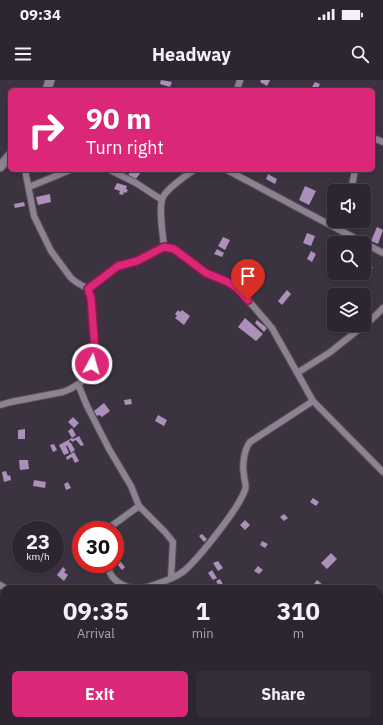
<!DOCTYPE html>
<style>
:root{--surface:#2d2631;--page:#352e39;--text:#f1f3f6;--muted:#a7a5ab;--line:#48434d;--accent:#db2777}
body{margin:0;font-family:"IBM Plex Sans",sans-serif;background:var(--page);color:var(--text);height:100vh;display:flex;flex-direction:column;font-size:15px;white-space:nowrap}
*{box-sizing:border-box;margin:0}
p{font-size:13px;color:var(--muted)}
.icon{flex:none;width:22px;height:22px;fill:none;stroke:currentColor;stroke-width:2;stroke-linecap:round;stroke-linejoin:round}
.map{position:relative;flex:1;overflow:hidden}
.drawer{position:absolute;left:0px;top:505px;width:383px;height:140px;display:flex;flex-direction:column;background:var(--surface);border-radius:12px 12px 0 0;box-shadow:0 2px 6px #0003,0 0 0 1px var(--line)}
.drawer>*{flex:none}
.top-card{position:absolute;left:8px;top:8px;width:367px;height:84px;border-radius:6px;box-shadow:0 2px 6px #0003,0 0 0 1px var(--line);background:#db2777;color:#fff;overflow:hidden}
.buttons{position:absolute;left:327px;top:104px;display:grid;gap:8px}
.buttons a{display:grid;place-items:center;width:44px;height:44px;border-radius:6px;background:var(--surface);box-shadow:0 2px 6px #0003,0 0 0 1px var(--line);font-size:20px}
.speed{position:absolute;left:12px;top:441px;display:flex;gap:8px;font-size:20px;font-weight:700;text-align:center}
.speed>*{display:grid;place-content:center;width:52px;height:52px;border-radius:50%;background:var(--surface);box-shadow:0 2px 6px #0003,0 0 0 1px var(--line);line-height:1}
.speed small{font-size:10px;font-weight:400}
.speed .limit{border:6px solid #d22;background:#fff;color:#111}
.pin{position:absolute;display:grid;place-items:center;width:34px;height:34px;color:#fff;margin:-41px -17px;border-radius:50% 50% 50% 0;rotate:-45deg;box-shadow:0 0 4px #0007}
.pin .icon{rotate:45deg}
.me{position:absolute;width:44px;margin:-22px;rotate:6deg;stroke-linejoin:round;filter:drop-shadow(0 0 3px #0008)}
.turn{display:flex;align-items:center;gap:14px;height:84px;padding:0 12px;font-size:18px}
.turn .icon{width:52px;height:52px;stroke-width:2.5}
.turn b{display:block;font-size:28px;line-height:34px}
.eta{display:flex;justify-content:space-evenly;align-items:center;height:68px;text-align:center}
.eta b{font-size:24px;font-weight:700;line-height:28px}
.button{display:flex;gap:8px;margin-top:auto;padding:8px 12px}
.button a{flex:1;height:46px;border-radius:6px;background:var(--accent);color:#fff;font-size:16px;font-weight:700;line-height:46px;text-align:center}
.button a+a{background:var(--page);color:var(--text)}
.status{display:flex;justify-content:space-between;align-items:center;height:28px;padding:0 20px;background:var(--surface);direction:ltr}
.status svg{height:11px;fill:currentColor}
header{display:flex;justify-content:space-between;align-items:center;height:52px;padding:0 12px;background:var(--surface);font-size:18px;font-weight:700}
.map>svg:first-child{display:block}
.building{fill:#ac90ba}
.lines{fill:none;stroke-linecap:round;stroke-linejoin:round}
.minor-casing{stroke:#59525c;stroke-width:8}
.secondary-casing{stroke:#59525c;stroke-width:11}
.minor{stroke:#8d8292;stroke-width:6}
.secondary{stroke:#8d8292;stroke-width:9}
.route-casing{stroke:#8e194d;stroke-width:10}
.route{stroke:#db2777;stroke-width:7}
</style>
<div class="status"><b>09:34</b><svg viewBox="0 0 49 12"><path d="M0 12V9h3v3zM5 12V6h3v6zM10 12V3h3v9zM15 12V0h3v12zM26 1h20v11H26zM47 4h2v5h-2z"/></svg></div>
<header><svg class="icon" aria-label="menu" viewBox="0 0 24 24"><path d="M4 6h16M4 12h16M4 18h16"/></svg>Headway<svg class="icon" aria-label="search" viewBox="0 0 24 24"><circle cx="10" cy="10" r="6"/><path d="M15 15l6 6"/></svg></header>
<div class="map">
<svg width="383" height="645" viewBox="0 0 383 645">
<rect width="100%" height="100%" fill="#3c3341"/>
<path class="building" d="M161 0 172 2 170 7 160 4Z
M261 0H270L267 6 260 2Z
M315 2 320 4 317 10 312 7Z
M132 90 142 91 135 100 128 95Z
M268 94 277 99 275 104 266 99Z
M117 103 127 106 126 109 128 110 126 113 124 112 123 115 119 114 120 111 114 109Z
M305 106 316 111 309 125 299 120Z
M50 114 51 122 38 125 36 117Z
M24 122 25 126 15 128 14 124Z
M377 147 383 150 378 164 371 161Z
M307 153 315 156 311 166 303 163Z
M223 157 230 160 225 170 218 166Z
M217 169 224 173 222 177 214 174Z
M311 171 316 174 312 182 307 179Z
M368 185 373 187 370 193 372 194 370 198 369 197 368 200 366 199 364 201 358 199 359 195 354 193H364V187L367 188Z
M287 210 291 214 282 225 278 221Z
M178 230 180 232 182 230 190 236 184 245 175 238 177 236 175 234Z
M245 238 263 254 256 261 238 247Z
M257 240 267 248 264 252 255 243Z
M131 319 132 324 125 325 124 320Z
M104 323 110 331 102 337 99 335 97 336 94 331Z
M158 335 167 340 164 346 155 341Z
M73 337 79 343 74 348 68 342Z
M72 348 76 355 72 358 73 359 79 356 84 365 81 366 76 360 72 362 71 360 69 361 70 363H71L75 370 71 373 67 365 66 366 69 373 64 375 59 365 72 358 68 351Z
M25 349V359H18V350Z
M54 364 57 370 53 372 50 365Z
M74 372 79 381 75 383 72 377 67 380 66 377Z
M19 380H28L29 389 20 390Z
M6 391 8 396 10 395 11 400 4 402 2 392Z
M34 400 46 402 45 408 33 406Z
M68 402 71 408 66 410 64 404Z
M313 418 319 422 316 426 310 422Z
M284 434 288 438 284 441 280 437Z
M245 440 250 445 245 450 240 445Z
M202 454 207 459 204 462 199 456Z
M262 461 268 464 265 468 260 465Z
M331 473 337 479 327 489 321 483Z
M120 481 125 487 122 490 117 484Z
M218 481 223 488 218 491 213 483Z
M258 486 263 490 259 494 254 491Z
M63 487 66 490 64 492 68 495 64 501 57 495Z
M212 490 217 498 213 500 208 493Z
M220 499 225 508 224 509H220L216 501Z
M317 500 323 505 319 509 314 504Z"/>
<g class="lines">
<g class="minor-casing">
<path id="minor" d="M237 10 240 0
M373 58 383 62
M110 90 136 103 162 120
M227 90 364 163
M29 107 70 90
M351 111 355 90
M335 147 340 141
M364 163 383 173
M164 167C163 154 158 127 163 117 167 109 186 95 194 90
M88 209 118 186 137 181 164 167 174 169 206 193 228 202 241 212 272 248 313 321 383 392
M297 293 329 273 372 239 383 228
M78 304 87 326 109 369 131 406 139 426 165 452 173 462 171 498
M0 325 11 322 63 312C72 309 85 301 90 292 97 278 94 230 90 214L88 209 76 202 71 198 51 171 34 136 25 90
M106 450 139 426
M106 484C109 487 109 490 110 493 116 504 127 508 138 509
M0 505 7 509
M141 509C155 505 172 500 184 491 199 478 239 428 245 410 247 405 244 400 244 395 242 385 244 370 250 362L313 321"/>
</g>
<g class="secondary-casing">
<path id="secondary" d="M47 10 50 0
M0 87 10 75"/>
</g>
<use href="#minor" class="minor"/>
<use href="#secondary" class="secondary"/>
</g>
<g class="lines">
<g class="route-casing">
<path id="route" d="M92 284 95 270 91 218 88 209 118 186 137 181 164 167 174 169 206 193 228 202 238 209 248 220"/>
</g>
<use href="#route" class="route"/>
</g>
</svg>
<div class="buttons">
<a><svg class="icon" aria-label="sound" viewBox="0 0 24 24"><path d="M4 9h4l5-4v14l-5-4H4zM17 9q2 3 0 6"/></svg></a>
<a><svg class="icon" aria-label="search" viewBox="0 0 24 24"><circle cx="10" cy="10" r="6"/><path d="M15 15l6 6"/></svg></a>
<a><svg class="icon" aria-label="layers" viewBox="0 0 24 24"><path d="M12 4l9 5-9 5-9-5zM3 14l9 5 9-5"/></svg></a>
</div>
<div class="speed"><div>23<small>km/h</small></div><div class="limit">30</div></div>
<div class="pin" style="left:248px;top:220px;background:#d93025"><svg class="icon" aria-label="arrive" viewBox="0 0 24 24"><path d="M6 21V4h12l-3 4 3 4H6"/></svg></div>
<svg class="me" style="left:92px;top:284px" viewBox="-20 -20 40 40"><circle r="17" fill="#db2777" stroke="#fff" stroke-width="3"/><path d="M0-11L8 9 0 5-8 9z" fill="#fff"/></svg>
<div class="top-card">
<div class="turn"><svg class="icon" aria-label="right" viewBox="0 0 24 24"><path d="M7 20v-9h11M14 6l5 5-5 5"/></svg><div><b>90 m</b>Turn right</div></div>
</div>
<section class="drawer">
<div class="eta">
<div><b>09:35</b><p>Arrival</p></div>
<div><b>1</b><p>min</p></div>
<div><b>310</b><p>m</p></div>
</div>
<div class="button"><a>Exit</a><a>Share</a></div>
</section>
</div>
